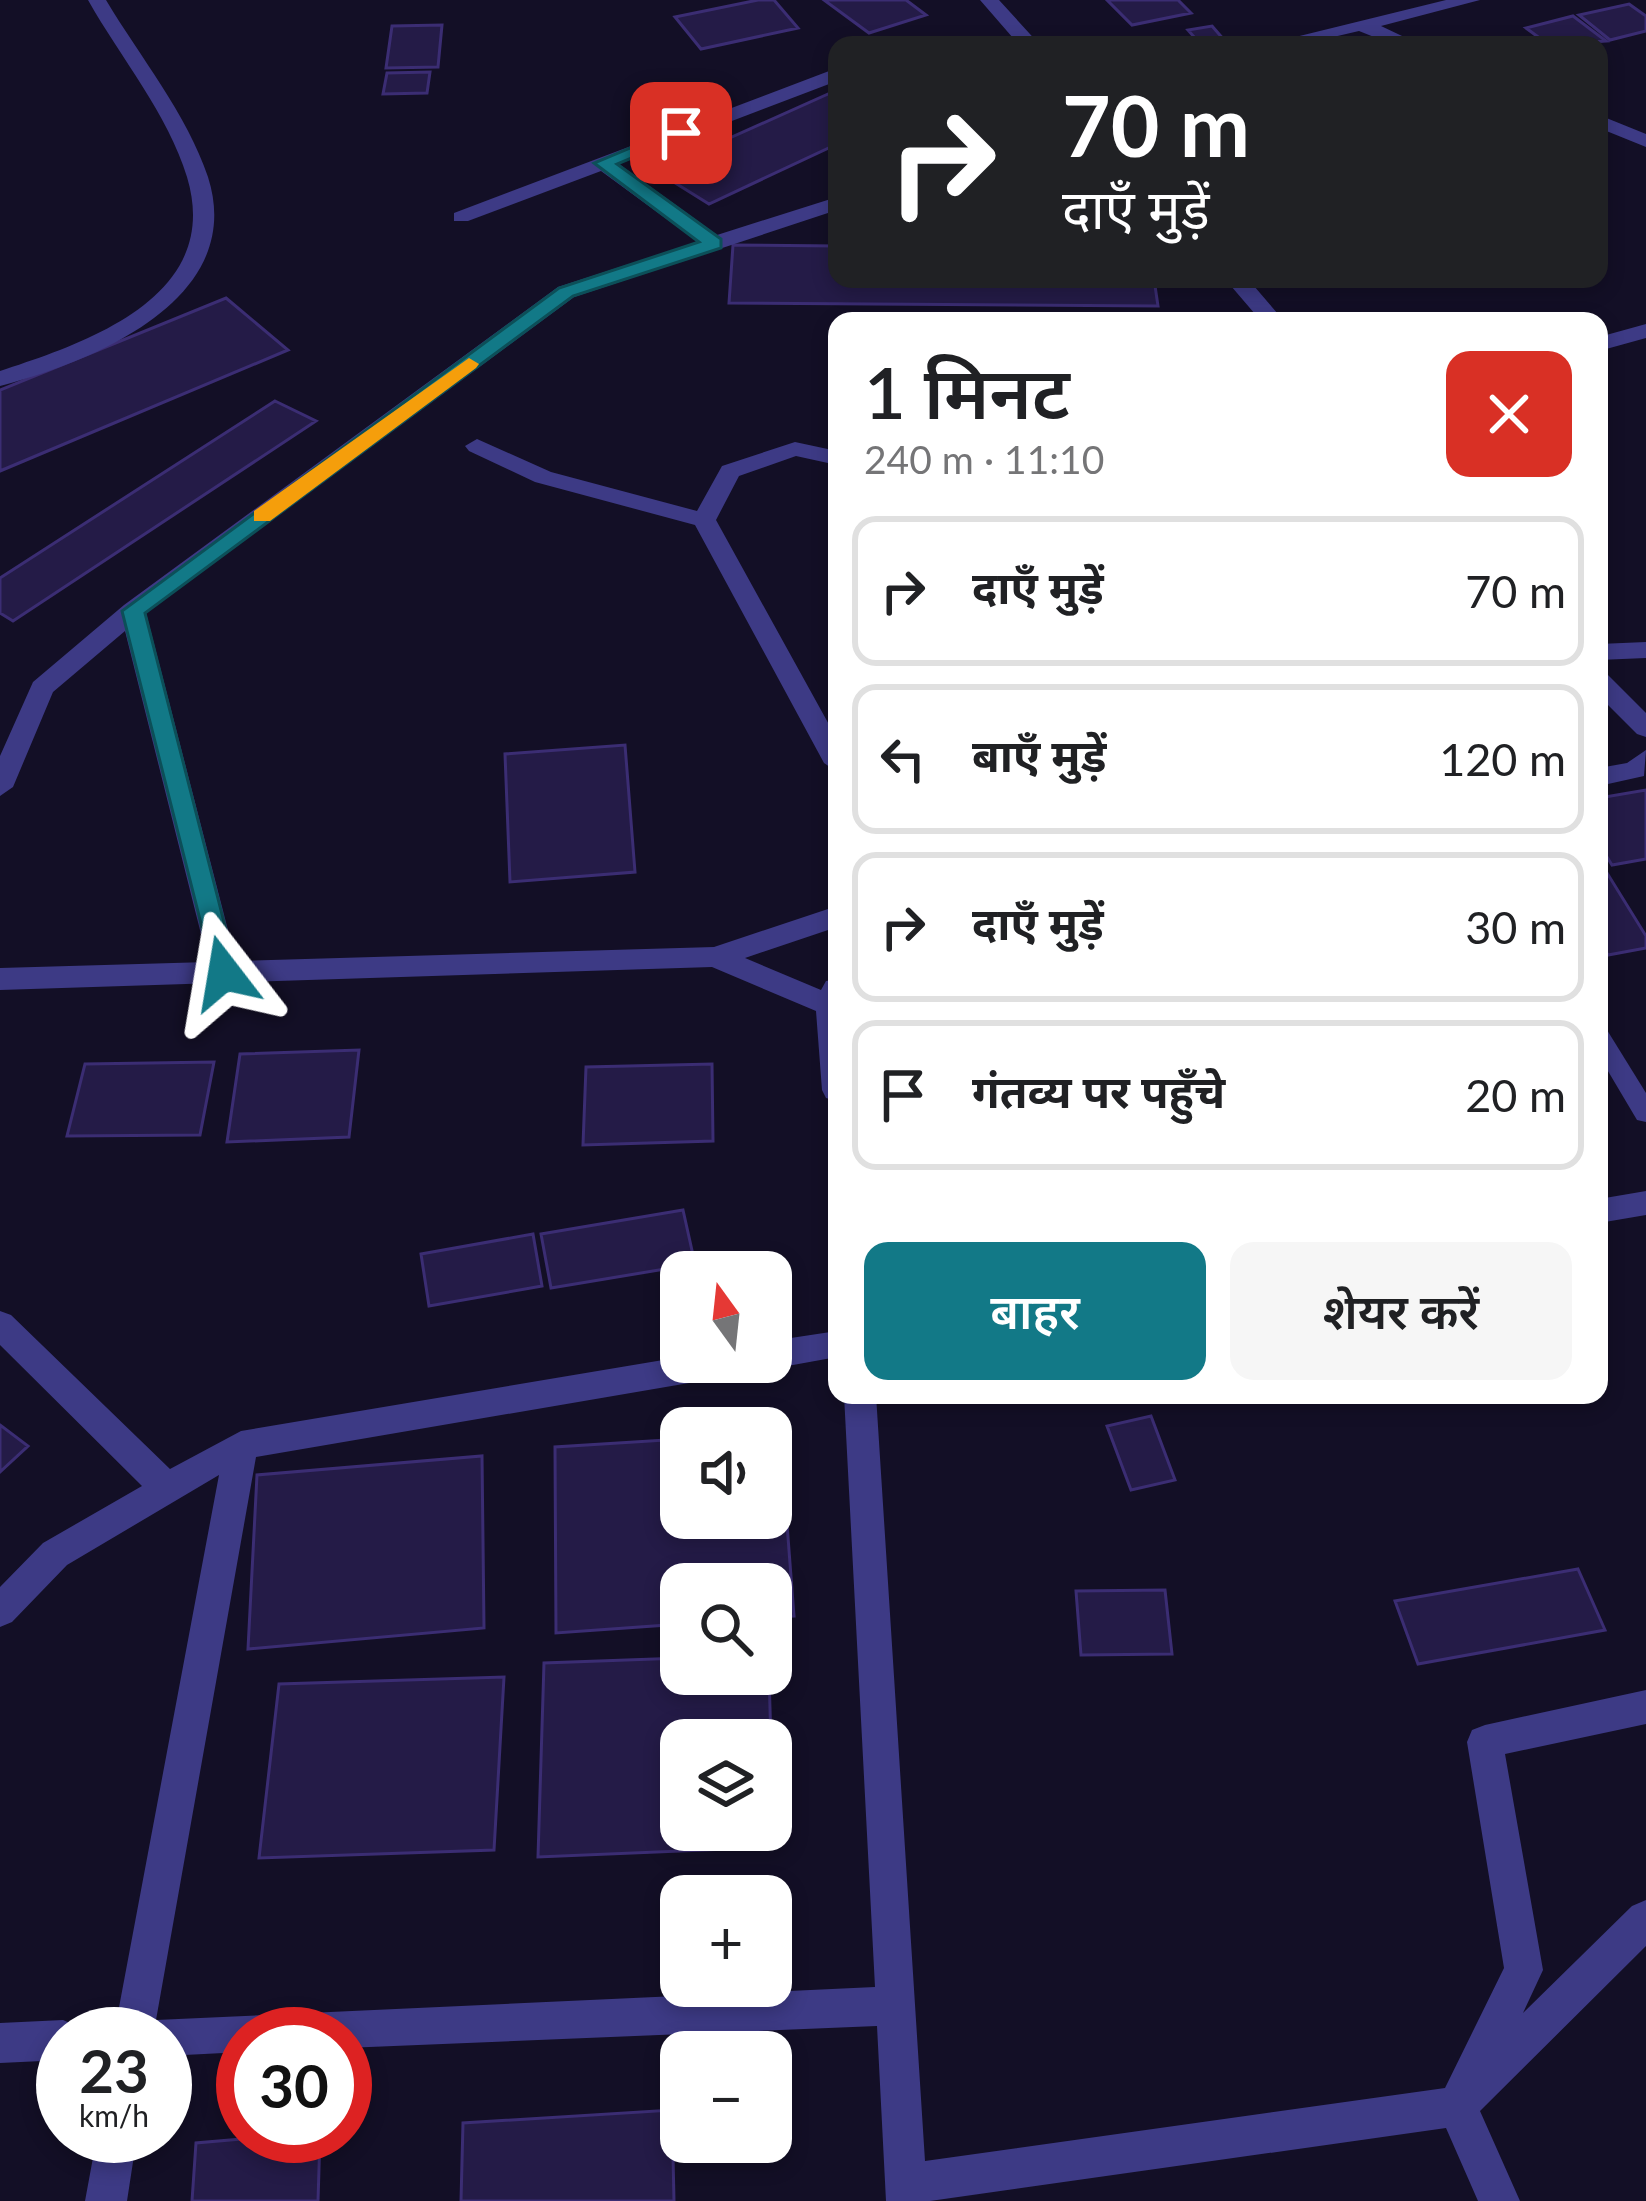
<!DOCTYPE html>
<html lang="hi">
<meta charset="utf-8">
<style>
:root{--surface:#fff;--page:#f6f6f6;--text:#202124;--muted:#757577;--line:#e0e0e0;--accent:#127987}
body{margin:0;font-family:Lato,"Noto Sans Devanagari",sans-serif;background:var(--page);color:var(--text);height:100vh;display:flex;flex-direction:column;font-size:45px;white-space:nowrap}
*{box-sizing:border-box;margin:0}
p{font-size:39px;color:var(--muted)}
.icon{flex:none;width:66px;height:66px;fill:none;stroke:currentColor;stroke-width:2;stroke-linecap:round;stroke-linejoin:round}
.map{position:relative;flex:1;overflow:hidden}
.details{position:absolute;left:828px;top:312px;width:780px;height:1092px;display:flex;flex-direction:column;background:var(--surface);border-radius:24px;box-shadow:0 6px 18px #0003}
.details>*{flex:none}
.hud{position:absolute;left:828px;top:36px;width:780px;height:252px;border-radius:24px;box-shadow:0 6px 18px #0003;background:#202124;color:#fff;overflow:hidden}
.needle{width:78px;rotate:345deg}
.buttons{position:absolute;left:660px;top:1251px;display:grid;gap:24px}
.buttons a{display:grid;place-items:center;width:132px;height:132px;border-radius:24px;background:var(--surface);box-shadow:0 6px 18px #0003;font-size:60px}
.speed{position:absolute;left:36px;top:2007px;display:flex;gap:24px;font-size:60px;font-weight:700;text-align:center}
.speed>*{display:grid;place-content:center;width:156px;height:156px;border-radius:50%;background:var(--surface);box-shadow:0 6px 18px #0003;line-height:1}
.speed small{font-size:30px;font-weight:400}
.speed .limit{border:18px solid #d22;background:#fff;color:#111}
.pin{position:absolute;display:grid;place-items:center;width:102px;height:102px;color:#fff;margin:-51px;border-radius:24px;box-shadow:0 6px 18px #0006}
.me{position:absolute;width:132px;margin:-66px;rotate:346deg;stroke-linejoin:round;filter:drop-shadow(0 0 9px #0008)}
.turn{display:flex;align-items:center;gap:42px;height:252px;padding:0 36px;font-size:54px}
.turn .icon{width:156px;height:156px;stroke-width:2.5}
.turn b{display:block;font-size:84px;line-height:102px}
.round{display:grid;place-items:center;flex:none;width:126px;height:126px;border-radius:24px;background:var(--page)}
.head{display:flex;align-items:center;justify-content:space-between;height:204px;padding:0 36px}
h1{font-size:72px;font-weight:600;line-height:90px}
.cta{display:flex;gap:24px;margin-top:auto;padding:24px 36px}
.cta a{flex:1;height:138px;border-radius:24px;background:var(--accent);color:#fff;font-size:48px;font-weight:600;line-height:138px;text-align:center}
.cta a+a{background:var(--page);color:var(--text)}
ul{padding:0;list-style:none}
li{display:flex;align-items:center;gap:36px;height:150px;margin:0 24px 18px;padding:0 12px;border:6px solid var(--line);border-radius:24px}
li div{flex:1}
li b{display:block;font-size:45px}
li em{font-style:normal}
.map>svg:first-child{display:block}
.building{fill:#241b47;stroke:#3b2d73;stroke-width:3;fill-rule:evenodd}
.lines{fill:none;stroke-linecap:round;stroke-linejoin:round}
.service{fill:#3d3a85;fill-rule:evenodd}
.minor{fill:#3d3a85;fill-rule:evenodd}
.route{fill:#127987;stroke:#0c4f58;stroke-width:3}
.slow{fill:#f59e0b}
</style>
<div class="map">
<svg width="1646" height="2201" viewBox="0 0 1646 2201">
<rect width="100%" height="100%" fill="#130f26"/>
<path class="building" d="M758 0H774L798 28 701 49 675 17Z
M824 0H906L926 15 869 33Z
M1107 0H1178L1191 13 1132 25Z
M1629 4 1646 16V31L1610 40 1579 15Z
M1573 16 1606 41 1549 45 1526 28Z
M442 25 438 67 386 68 392 26Z
M1212 26 1225 41 1201 45 1188 30Z
M430 72 427 93 383 94 387 73Z
M837 90V144L709 204 656 171Z
M733 245 837 246V279H1154L1158 306 729 303Z
M226 298 288 350 0 471V390Z
M275 401 316 421 13 621 0 613V578Z
M625 745 635 872 510 882 505 754Z
M1646 790V859L1612 865 1599 844V798Z
M1599 860 1646 936V948L1608 955 1599 940Z
M359 1050 349 1137 227 1142 240 1054Z
M214 1062 200 1135 67 1136 85 1064Z
M712 1064 713 1141 583 1145 586 1067Z
M683 1210 695 1264 551 1288 541 1234Z
M533 1234 542 1286 429 1306 421 1254Z
M1151 1416 1175 1480 1131 1490 1107 1426Z
M0 1425 28 1446 0 1472Z
M780 1432 794 1616 771 1617V1584H681V1624L556 1633 555 1447 681 1439V1518H771V1433Z
M482 1456 484 1628 248 1649 257 1475Z
M1578 1569 1605 1630 1418 1664 1395 1601Z
M1165 1590 1172 1654 1081 1655 1076 1591Z
M681 1658V1674H769L774 1847 538 1857 544 1663ZM681 1740H771V1830H681Z
M504 1677 494 1850 259 1858 279 1684Z
M672 2110 674 2201H461L463 2123Z
M276 2136H320L318 2201H192L196 2143Z"/>
<g class="lines">
<path class="service" d="M1599 1027 1607 1030 1646 1093V1122L1637 1120 1599 1056Z"/>
<path class="minor" d="M88 0H106C140 57 187 114 208 177 247 299 95 361 0 386V371C89 342 223 296 187 177 168 114 120 57 88 0Z
M980 0H999L1040 45H1019Z
M1446 0H1480L1381 26 1421 45H1394L1359 31 1299 45H1263Z
M837 68V81L619 164 717 235 837 197V210L574 297 146 613 236 961 714 947 837 906V927L745 958 821 990 826 981 837 979V1101L826 1098 822 1090 816 1011 712 967 0 990V968L208 962 125 631 53 692 13 787 0 796V756L33 682 124 605 558 287 698 242 601 171 468 221H454V213Z
M1599 115 1646 134V147L1599 128Z
M1225 279H1248L1284 321H1261Z
M1646 324V338L1599 351V337Z
M477 439 551 472 697 511 722 466 795 442 837 451V465L796 456 739 476 716 520 837 739V772L824 763 695 525 535 482 469 451 465 446Z
M1646 642V658L1599 660V644Z
M1599 673 1608 675 1646 713V737L1637 734 1599 696Z
M1646 750 1644 776 1599 786V768L1627 763Z
M1646 1191V1215L1599 1223V1199Z
M0 1311 11 1315 170 1469 241 1431 681 1357V1362H746L742 1372 730 1376 256 1457 156 2020 875 1987 844 1395H876L925 2161 1445 2088 1504 1968 1467 1742 1472 1730 1485 1725 1646 1690V1724L1505 1754 1543 1970 1523 2013 1632 1906 1646 1900V1946L1480 2111 1520 2201H1478L1446 2128 930 2201H886L877 2026 345 2048V2034H243V2052L165 2056V2034H114L219 1475 67 1565 12 1622 0 1627V1587L43 1543 142 1486 0 1345Z
M837 1331V1357L771 1369 758 1362H771V1341Z
M63 2020 77 2026 80 2034H63V2060L0 2063V2023Z
M97 2136H137L127 2201H85Z"/>
</g>
<path class="route" d="M675 129 691 133 617 164 721 239V248L573 296 145 613 237 973 224 982 215 979 122 611 559 288 699 242 594 163Z"/>
<path class="slow" d="M469 358 479 364 476 368 270 521H254V511Z"/>
</svg>
<div class="buttons">
<a><svg class="needle" viewBox="-14 -14 28 28"><path d="M0-13l5 13h-10z" fill="#e53935"/><path d="M0 13l5-13h-10z" fill="#757577"/></svg></a>
<a><svg class="icon" aria-label="sound" viewBox="0 0 24 24"><path d="M4 9h4l5-4v14l-5-4H4zM17 9q2 3 0 6"/></svg></a>
<a><svg class="icon" aria-label="search" viewBox="0 0 24 24"><circle cx="10" cy="10" r="6"/><path d="M15 15l6 6"/></svg></a>
<a><svg class="icon" aria-label="layers" viewBox="0 0 24 24"><path d="M12 4l9 5-9 5-9-5zM3 14l9 5 9-5"/></svg></a>
<a>+</a>
<a>−</a>
</div>
<div class="speed"><div>23<small>km/h</small></div><div class="limit">30</div></div>
<div class="pin" style="left:681px;top:133px;background:#d93025"><svg class="icon" aria-label="arrive" viewBox="0 0 24 24"><path d="M6 21V4h12l-3 4 3 4H6"/></svg></div>
<svg class="me" style="left:224px;top:973px" viewBox="-20 -20 40 40"><path d="M0-17L14 15 0 8-14 15z" fill="#127987" stroke="#fff" stroke-width="4"/></svg>
<div class="hud">
<div class="turn"><svg class="icon" aria-label="right" viewBox="0 0 24 24"><path d="M7 20v-9h11M14 6l5 5-5 5"/></svg><div><b>70 m</b>दाएँ मुड़ें</div></div>
</div>
<section class="details">
<div class="head"><div><h1>1 मिनट</h1><p>240 m · 11:10</p></div><a class="round" style="background:#d93025;color:#fff"><svg class="icon" aria-label="close" viewBox="0 0 24 24"><path d="M6 6l12 12M18 6L6 18"/></svg></a></div>
<ul>
<li><svg class="icon" aria-label="right" viewBox="0 0 24 24"><path d="M7 20v-9h11M14 6l5 5-5 5"/></svg><div><b>दाएँ मुड़ें</b></div><em>70 m</em></li>
<li><svg class="icon" aria-label="left" viewBox="0 0 24 24"><path d="M17 20v-9H6M10 6l-5 5 5 5"/></svg><div><b>बाएँ मुड़ें</b></div><em>120 m</em></li>
<li><svg class="icon" aria-label="right" viewBox="0 0 24 24"><path d="M7 20v-9h11M14 6l5 5-5 5"/></svg><div><b>दाएँ मुड़ें</b></div><em>30 m</em></li>
<li><svg class="icon" aria-label="arrive" viewBox="0 0 24 24"><path d="M6 21V4h12l-3 4 3 4H6"/></svg><div><b>गंतव्य पर पहुँचे</b></div><em>20 m</em></li>
</ul>
<div class="cta"><a>बाहर</a><a>शेयर करें</a></div>
</section>
</div>
